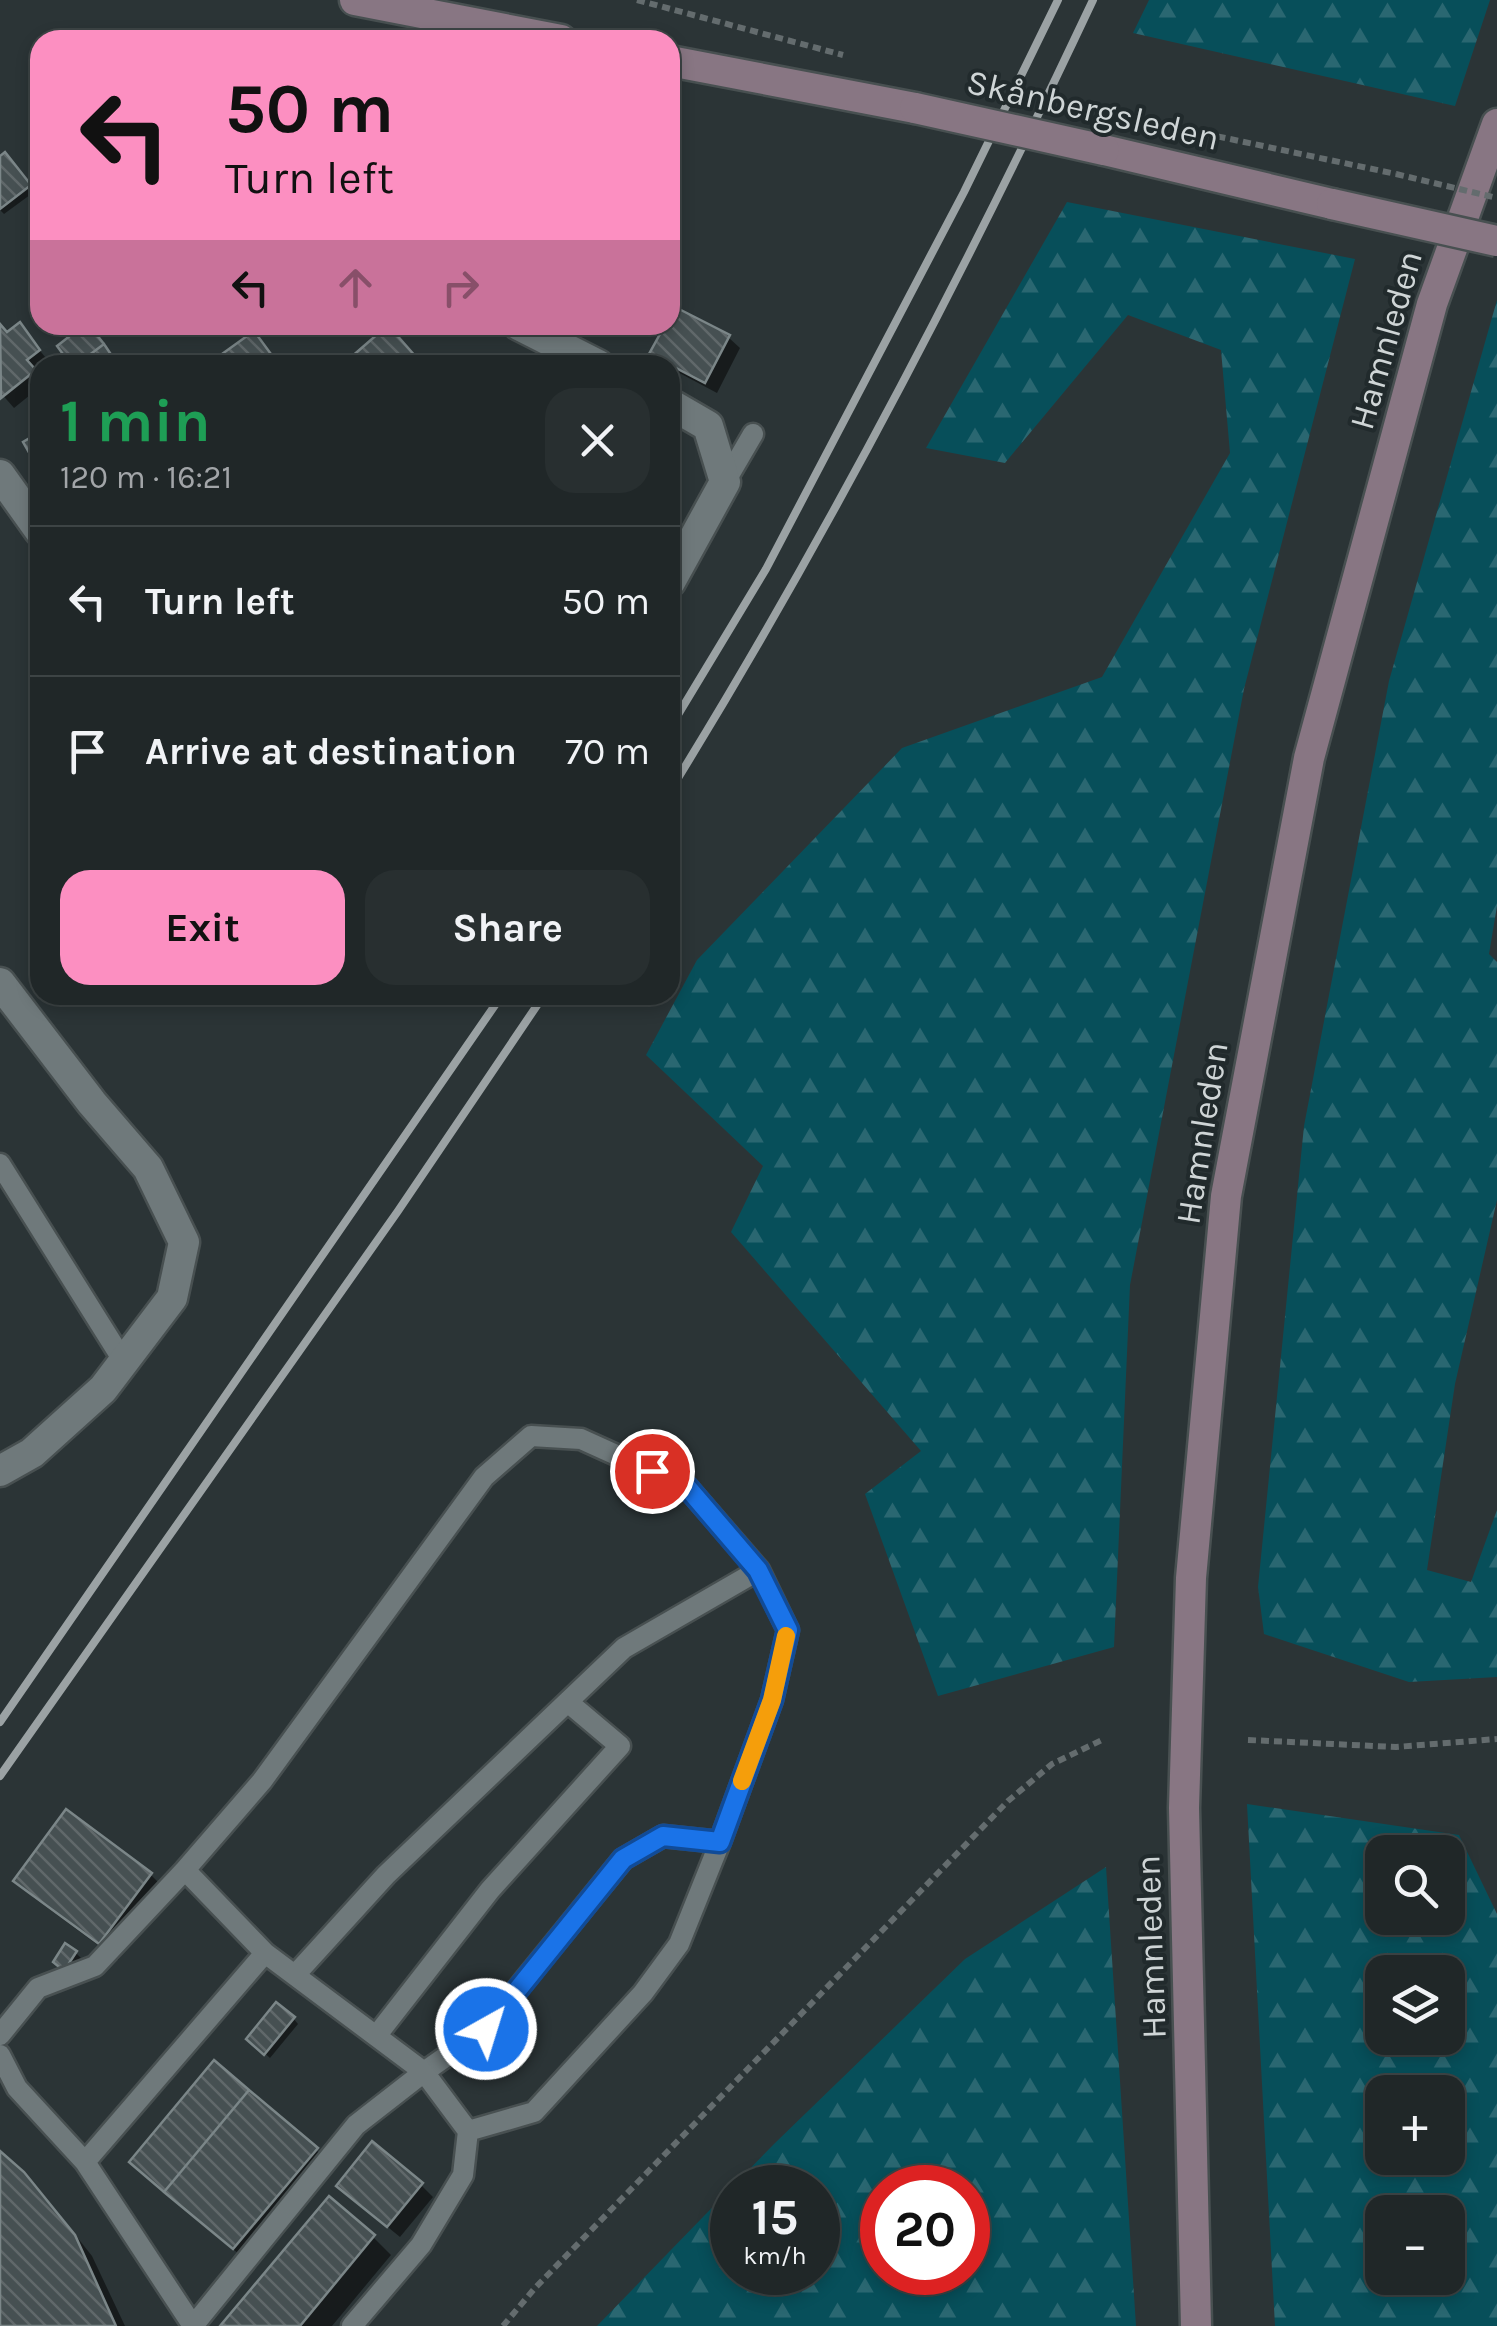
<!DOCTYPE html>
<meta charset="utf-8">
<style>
:root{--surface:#202728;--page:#282f30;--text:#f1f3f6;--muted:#a2a5a8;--line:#3d4445;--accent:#fc8fc1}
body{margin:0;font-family:Karla,sans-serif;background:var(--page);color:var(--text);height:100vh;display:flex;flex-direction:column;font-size:38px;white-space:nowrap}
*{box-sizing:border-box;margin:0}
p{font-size:32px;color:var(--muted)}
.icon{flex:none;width:55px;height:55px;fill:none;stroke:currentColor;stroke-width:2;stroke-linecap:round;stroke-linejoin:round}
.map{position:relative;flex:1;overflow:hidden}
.panel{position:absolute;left:30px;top:355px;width:650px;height:650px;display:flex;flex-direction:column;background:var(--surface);border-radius:30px;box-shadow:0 5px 15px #0003,0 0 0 2px var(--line)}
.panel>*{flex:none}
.banner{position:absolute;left:30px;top:30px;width:650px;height:305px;border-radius:30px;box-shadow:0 5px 15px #0003,0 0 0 2px var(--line);background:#fc8fc1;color:#111;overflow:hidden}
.buttons{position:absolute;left:1365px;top:1835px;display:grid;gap:20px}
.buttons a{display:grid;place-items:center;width:100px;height:100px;border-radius:20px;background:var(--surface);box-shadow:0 5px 15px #0003,0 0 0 2px var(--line);font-size:50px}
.speed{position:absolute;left:710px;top:2165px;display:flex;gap:20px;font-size:50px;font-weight:700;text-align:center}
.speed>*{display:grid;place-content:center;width:130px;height:130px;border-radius:50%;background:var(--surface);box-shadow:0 5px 15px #0003,0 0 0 2px var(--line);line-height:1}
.speed small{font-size:25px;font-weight:400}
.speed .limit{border:15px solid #d22;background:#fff;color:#111}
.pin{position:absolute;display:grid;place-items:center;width:85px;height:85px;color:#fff;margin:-42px;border:5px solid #fff;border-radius:50%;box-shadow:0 2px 10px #0007}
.me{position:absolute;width:110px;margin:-55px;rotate:39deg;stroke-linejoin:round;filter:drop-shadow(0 0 8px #0008)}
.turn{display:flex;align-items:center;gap:35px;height:210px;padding:0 30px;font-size:45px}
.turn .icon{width:130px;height:130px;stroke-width:2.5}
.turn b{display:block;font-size:70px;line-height:85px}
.lanes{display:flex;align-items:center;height:95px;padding:0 30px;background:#0003;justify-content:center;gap:50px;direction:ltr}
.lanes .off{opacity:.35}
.round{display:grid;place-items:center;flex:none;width:105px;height:105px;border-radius:30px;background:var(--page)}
.headline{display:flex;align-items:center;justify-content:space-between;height:170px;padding:0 30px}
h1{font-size:60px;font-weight:700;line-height:75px;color:#1e9e55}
.action{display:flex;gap:20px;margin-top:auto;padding:20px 30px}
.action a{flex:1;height:115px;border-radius:30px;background:var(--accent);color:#111;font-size:40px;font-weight:700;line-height:115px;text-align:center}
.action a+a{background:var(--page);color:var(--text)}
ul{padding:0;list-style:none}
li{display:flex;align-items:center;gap:30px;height:150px;padding:0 30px;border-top:2px solid var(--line)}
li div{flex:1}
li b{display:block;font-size:38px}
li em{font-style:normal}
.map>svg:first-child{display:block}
.forest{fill:url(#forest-firs);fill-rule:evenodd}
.shadow{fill:#0007}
.building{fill:url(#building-back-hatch);stroke:#7b8688;stroke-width:2.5}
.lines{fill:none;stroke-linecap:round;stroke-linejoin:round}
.lane-casing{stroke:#485051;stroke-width:25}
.street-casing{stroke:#485051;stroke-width:35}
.secondary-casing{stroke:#485051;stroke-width:35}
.path{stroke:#646c6e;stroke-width:6;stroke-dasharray:8 5;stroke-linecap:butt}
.lane{stroke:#6f797b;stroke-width:20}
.street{stroke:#6f797b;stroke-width:30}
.secondary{stroke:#887683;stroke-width:30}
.rail{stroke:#9ba2a4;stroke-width:8}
.secondary-bridge-casing{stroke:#485051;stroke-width:35;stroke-linecap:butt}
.path-bridge{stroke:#646c6e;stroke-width:6;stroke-dasharray:8 5;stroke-linecap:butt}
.secondary-bridge{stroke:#887683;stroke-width:30}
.route-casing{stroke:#114b97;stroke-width:25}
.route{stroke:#1a73e8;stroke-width:18}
.slow{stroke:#f59e0b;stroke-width:18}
.labels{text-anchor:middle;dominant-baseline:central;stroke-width:8;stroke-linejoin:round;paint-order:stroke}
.street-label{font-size:35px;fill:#cfd5d6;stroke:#212a2c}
</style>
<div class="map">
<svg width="1497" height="2326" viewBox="0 0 1497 2326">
<defs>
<pattern id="forest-firs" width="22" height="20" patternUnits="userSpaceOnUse" patternTransform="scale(2.5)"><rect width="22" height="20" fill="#074f5a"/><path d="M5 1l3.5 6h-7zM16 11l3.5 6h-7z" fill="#2a6771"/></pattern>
<pattern id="building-back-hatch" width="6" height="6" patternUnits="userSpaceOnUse" patternTransform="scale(2.5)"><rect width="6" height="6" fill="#465052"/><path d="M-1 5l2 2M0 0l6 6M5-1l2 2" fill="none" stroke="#60686a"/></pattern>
</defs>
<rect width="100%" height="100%" fill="#2b3436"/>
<path class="forest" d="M1149 0H1490L1455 106 1133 33Z
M1067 202 1355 259 1244 689 1130 1285 1114 1647 938 1696 865 1494 921 1451 731 1232 763 1166 646 1055 697 960 902 748 1102 677 1230 453 1221 350 1128 315 1005 463 926 448Z
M1497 300V906L1489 954 1497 962V1200L1455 1384 1427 1570 1471 1582 1497 1510V1677L1409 1682 1264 1634 1258 1587 1304 1126 1389 681Z
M1247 1804 1459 1835 1497 1914V2326H1275ZM1448 1852V1918H1382V1852ZM1448 1972V2038H1382V1972ZM1448 2092V2158H1382V2092ZM1382 2212H1448V2278H1382Z
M1106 1867 1136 2326H597L774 2144 965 1959ZM732 2188H818V2272H732ZM882 2188H968V2272H882Z"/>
<path class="shadow" d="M0 159 10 160 34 192 4 214 0 210Z
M676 310 728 337 740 348 717 393 670 368V365H664L652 354Z
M0 325 8 334 19 325 50 363 40 365 37 373 40 387 14 408 0 392Z
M151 1875 168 1892 118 1960 34 1898 16 1880Z
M76 1953 81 1958 70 1974 61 1967Z
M293 2018 298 2024 270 2058 249 2039Z
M316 2150 334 2167 252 2265 185 2209Z
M0 2154 42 2193 92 2256 125 2326H0Z
M421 2185 433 2197 400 2237 351 2197Z
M373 2237 391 2255 332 2326H224Z"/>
<path class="building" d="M5 152 31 185 0 209V156Z
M675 307 730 335 705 383 649 354 665 325H670Z
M20 322 40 350 27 360 36 370 1 398 0 324 7 332Z
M84 325H89L104 344 76 365H71L57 346Z
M388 325 423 365H354L349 359Z
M254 331 279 365H230L222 354Z
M104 344 118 365H76Z
M40 432V460L35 463 23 442Z
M66 1809 152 1873 99 1944 13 1881Z
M65 1943 77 1951 64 1971 53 1962Z
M276 2002 295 2017 264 2055 246 2039Z
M214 2060 249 2090 164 2192 129 2162Z
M249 2090 318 2148 233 2249 164 2192Z
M372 2141 423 2183 387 2227 336 2186Z
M0 2151 24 2172 75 2235 116 2326H0Z
M329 2196 375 2235 300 2326H220Z"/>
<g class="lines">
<g class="lane-casing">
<path id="lane" d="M725 482 753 434
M0 1164 124 1362
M185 1870 262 1781 484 1477 531 1436 581 1439 687 1487 759 1570
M295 1975 386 1875 624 1648 759 1570 788 1630 772 1700 720 1842 679 1944 643 1993 534 2112 468 2131
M0 2035 38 1988 95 1966 185 1870 265 1953 424 2072 468 2131 463 2175 421 2245 352 2326
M377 2035 490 1890 620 1746 569 1703
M0 2055 17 2088 85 2162 193 2326
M85 2162 265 1953
M193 2326 356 2125 424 2072 485 2029 623 1859 663 1836 720 1842"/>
</g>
<g class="street-casing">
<path id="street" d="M519 325 598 365
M670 404 708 426 725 482 670 582
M0 475 40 531
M0 983 92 1103 148 1168 184 1242 172 1298 103 1389 32 1453 0 1471"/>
</g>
<g class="secondary-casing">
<path id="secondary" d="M355 0 561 40
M670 61 915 108
M1104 150 1332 204
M1196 2326 1184 1808 1191 1578 1226 1196 1309 758 1432 304 1497 124"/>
</g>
<path class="path" d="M637 0 843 55
M1192 131 1396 174
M1248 1740 1396 1747 1497 1739
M503 2326 535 2288 1008 1801 1052 1764 1104 1739"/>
<use href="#lane" class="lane"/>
<use href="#street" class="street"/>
<use href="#secondary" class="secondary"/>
<path class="rail" d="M670 728 766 569 964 192 1058 0
M670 791C827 537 966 270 1093 0
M0 1722 502 995
M0 1776 398 1211 544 995"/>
<g class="secondary-bridge-casing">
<path id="secondary-bridge" d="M915 108 1104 150
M1332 204 1497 241"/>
</g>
<path class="path-bridge" d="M1396 174 1497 198"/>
<use href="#secondary-bridge" class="secondary-bridge"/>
</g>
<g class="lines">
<g class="route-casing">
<path id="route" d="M486 2029 623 1859 663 1836 720 1842 772 1700 788 1630 758 1570 687 1487 652 1471"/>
</g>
<use href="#route" class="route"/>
<path class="slow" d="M742 1781 772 1700 786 1636"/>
</g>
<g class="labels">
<g class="street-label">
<text transform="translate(1093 110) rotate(13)">Skånbergsleden</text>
<text transform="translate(1386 340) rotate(-74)">Hamnleden</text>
<text transform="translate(1202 1133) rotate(-81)">Hamnleden</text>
<text transform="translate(1151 1947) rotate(-92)">Hamnleden</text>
</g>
</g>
</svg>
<div class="buttons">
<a><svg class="icon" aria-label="search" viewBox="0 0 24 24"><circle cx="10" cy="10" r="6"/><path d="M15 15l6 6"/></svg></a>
<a><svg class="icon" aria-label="layers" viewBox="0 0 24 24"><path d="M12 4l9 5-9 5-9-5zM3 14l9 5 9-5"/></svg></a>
<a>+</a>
<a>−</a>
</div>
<div class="speed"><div>15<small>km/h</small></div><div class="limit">20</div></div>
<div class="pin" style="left:652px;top:1471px;background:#d93025"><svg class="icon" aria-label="arrive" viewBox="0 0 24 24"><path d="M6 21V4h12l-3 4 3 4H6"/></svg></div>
<svg class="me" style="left:486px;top:2029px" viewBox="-20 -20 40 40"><circle r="17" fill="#1a73e8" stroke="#fff" stroke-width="3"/><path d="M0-11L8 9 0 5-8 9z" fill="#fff"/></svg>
<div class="banner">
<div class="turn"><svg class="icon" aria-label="left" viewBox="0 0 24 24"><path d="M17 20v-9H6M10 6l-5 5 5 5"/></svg><div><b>50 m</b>Turn left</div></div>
<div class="lanes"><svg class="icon" aria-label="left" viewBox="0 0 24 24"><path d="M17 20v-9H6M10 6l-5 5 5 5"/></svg><svg class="icon off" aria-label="ahead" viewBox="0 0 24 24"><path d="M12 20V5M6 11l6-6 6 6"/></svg><svg class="icon off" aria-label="right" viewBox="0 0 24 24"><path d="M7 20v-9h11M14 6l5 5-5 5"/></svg></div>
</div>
<section class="panel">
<div class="headline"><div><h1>1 min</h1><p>120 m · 16:21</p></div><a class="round"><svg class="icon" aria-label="close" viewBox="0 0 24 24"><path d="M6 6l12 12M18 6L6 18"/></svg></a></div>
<ul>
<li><svg class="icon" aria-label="left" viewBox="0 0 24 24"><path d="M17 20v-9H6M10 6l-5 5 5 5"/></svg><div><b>Turn left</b></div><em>50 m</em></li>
<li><svg class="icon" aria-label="arrive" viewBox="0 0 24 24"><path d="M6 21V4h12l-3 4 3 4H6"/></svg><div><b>Arrive at destination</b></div><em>70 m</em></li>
</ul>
<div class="action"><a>Exit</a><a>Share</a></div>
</section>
</div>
